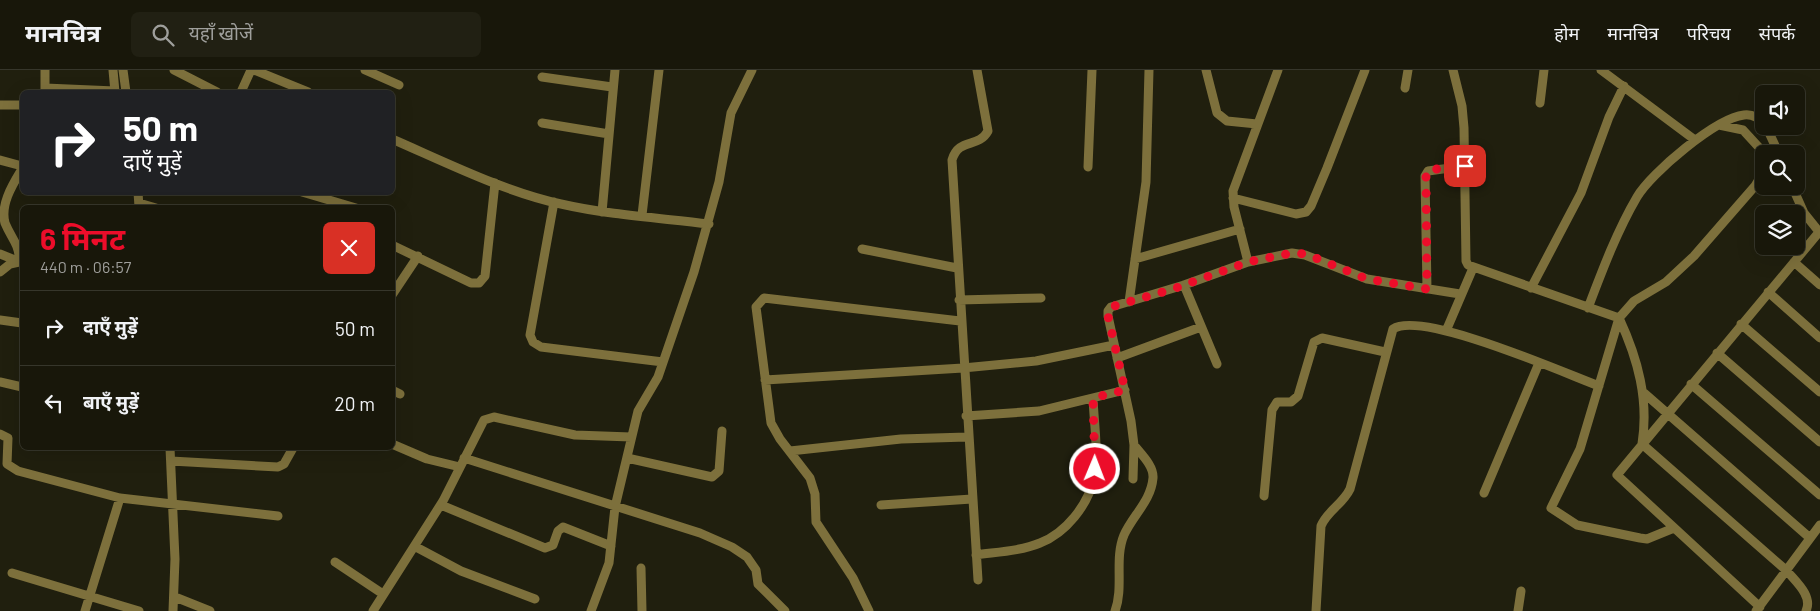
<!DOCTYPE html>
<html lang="hi">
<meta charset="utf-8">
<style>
:root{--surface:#18170a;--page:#212013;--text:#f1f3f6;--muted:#9f9f9c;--line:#36362b;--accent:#ec0d2a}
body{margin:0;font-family:Barlow,"Noto Sans Devanagari",sans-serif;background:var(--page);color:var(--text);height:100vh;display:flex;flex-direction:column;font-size:19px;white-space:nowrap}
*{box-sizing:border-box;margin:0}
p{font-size:16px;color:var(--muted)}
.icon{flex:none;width:28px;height:28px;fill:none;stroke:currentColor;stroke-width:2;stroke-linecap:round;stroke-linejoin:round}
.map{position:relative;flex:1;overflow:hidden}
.sheet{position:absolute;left:20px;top:135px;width:375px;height:245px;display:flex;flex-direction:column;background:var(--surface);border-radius:8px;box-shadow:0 5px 20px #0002,0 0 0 1px var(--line)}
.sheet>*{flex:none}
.top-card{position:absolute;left:20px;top:20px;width:375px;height:105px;border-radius:8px;box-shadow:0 5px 20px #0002,0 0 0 1px var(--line);background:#202124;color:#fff;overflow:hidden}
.controls{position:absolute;left:1755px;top:15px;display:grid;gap:10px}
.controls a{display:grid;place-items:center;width:50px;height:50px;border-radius:8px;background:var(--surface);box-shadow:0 5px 20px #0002,0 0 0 1px var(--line);font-size:25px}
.pin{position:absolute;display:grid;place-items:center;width:42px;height:42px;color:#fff;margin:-21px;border-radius:10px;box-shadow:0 2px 8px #0006}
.me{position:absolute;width:55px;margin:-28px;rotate:1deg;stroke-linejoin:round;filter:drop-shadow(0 0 4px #0008)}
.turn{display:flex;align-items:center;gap:18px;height:105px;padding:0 20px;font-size:22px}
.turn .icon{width:65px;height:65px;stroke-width:2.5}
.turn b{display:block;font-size:35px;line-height:42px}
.round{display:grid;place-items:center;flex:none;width:52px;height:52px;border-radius:8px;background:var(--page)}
.headline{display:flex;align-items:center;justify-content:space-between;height:85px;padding:0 20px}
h1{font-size:30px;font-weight:700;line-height:38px;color:var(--accent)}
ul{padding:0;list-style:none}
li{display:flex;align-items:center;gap:15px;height:75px;padding:0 20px;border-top:1px solid var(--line)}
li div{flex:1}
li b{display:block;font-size:19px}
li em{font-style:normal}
header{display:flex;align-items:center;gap:30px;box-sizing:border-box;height:70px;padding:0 25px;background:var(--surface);border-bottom:1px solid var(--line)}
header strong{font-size:24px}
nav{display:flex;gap:28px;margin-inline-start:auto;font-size:18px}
.search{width:350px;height:45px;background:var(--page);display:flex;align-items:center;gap:12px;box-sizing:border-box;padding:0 18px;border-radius:8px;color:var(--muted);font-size:19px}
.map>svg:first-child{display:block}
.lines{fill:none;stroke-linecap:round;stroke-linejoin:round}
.minor{stroke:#7d703c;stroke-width:9}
.route{stroke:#ec0d2a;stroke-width:9;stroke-dasharray:0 16.2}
</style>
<header>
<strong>मानचित्र</strong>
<div class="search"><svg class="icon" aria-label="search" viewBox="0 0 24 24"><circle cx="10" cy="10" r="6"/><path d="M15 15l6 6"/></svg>यहाँ खोजें</div>
<nav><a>होम</a><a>मानचित्र</a><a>परिचय</a><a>संपर्क</a></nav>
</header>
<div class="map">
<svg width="1820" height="541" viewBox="0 0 1820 541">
<rect width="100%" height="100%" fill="#201f0e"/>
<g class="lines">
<path class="minor" d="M113 0 115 22
M123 0 126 22
M174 0 217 22
M254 0 308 22
M365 0 399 15
M977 0 988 61C978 79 959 67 952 90L978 510
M1206 0 1217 43 1227 51 1257 54
M1453 0 1462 36 1464 58 1466 191 1468 195 1619 248C1638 289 1649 330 1642 374L1787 501C1796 512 1813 526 1806 541
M1601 0 1695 70
M542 7 612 17
M45 18 115 21
M1405 18 1408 0
M45 22V0
M241 22 251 0
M1540 33 1544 0
M0 35H22
M542 53 609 64
M1719 55 1743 60 1765 84
M1766 56 1779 84
M392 69C445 92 505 122 561 134 609 145 660 148 709 154
M0 90 22 96
M1088 97 1092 0
M1792 116 1804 143 1820 163
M138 122 139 137
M302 122 356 138
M1233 128 1296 144 1306 142 1311 136 1327 98 1365 0
M554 132 530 265 533 272 541 277 663 292
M139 133 156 138
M602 142 615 0
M642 145 659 0
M392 175 471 213H479L485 206 495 113
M862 179 957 198
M0 184 20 192C18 171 12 170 5 153 0 134 13 114 22 99
M1135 189 1240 159
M1248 192 1234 137 1233 121 1278 0
M1794 192 1820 215
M0 202 10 194 19 192
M1184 215 1217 294
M1531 218 1581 123 1609 47 1624 16
M1427 219 1425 106 1428 101 1465 96
M1768 222 1820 268
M392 225 418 186
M959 230 1041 228
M1129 232 1146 112 1149 0
M1588 238C1602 201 1617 161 1637 127 1651 103 1716 48 1744 45 1752 44 1759 48 1764 54
M0 250 22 253
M1741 254 1820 322
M1446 261 1473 198
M1717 283 1820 372
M1117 288 1201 257
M765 310 963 298 1036 291 1114 275
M0 312 22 317
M1691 314 1820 425
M392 320 400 324
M1644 323 1810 468
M966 346 1039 341 1125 320
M0 364 8 368 7 394 18 401 120 428 278 446
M392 374 427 389 460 397
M170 378 175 489 173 541
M790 381 901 369 967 367
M464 388 700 463 732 477 747 487 756 500 758 514 785 541
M627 388 712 407 719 401 722 361
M171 391 278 397 284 394 293 378
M1133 409 1134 375 1131 351 1108 246V241L1111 237 1184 215 1248 192 1292 183 1305 185 1367 209 1460 224
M1484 423 1539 293
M1264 426 1272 340 1277 332H1291L1298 326 1314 272 1322 268 1385 282
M441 435 545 478 553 475 558 461 563 457 611 476
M881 435 972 429
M1674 458 1647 469 1640 468 1577 455 1551 438 1580 379 1619 248 1634 231 1666 212 1694 186 1755 116 1764 101
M416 477 461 501 535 529
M976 485C997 482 1021 481 1040 473 1066 463 1088 435 1094 408 1099 383 1094 354 1093 328
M335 492 383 524
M641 498 642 541
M12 503 139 541
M175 527 210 541
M1760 537 1617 405 1820 161
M85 541 120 428
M373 541 443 431 484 350 494 347 575 365 631 367
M591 541 609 493 615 437 638 341 658 307 694 202 719 112 731 43 752 0
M869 541 853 508 816 452 815 424 810 408 780 369 771 353 756 237 764 228 960 251
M1115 541C1124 517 1114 489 1124 465 1133 445 1151 431 1153 408 1154 396 1141 384 1134 375
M1316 541 1321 456C1327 441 1343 434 1350 419L1393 259C1422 240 1564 303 1599 316
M1518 541 1521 521
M1756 541 1820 455"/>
</g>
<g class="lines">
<path class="route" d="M1095 399 1093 328 1125 320 1108 246V241L1111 237 1173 219 1248 192 1292 183 1306 184 1367 209 1427 219 1426 106 1428 100 1465 96"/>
</g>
</svg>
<div class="controls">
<a><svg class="icon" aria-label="sound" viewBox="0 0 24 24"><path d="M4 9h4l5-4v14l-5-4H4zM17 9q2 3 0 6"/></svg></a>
<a><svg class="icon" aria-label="search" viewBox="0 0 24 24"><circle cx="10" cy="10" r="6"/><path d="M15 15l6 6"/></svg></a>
<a><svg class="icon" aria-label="layers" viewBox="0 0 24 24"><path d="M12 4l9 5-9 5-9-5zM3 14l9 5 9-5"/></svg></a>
</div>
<div class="pin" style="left:1465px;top:96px;background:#d93025"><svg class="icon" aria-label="arrive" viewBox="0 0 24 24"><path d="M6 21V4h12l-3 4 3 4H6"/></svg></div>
<svg class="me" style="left:1095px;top:399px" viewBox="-20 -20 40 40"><circle r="17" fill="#ec0d2a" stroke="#fff" stroke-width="3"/><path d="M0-11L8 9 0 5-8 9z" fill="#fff"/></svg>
<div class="top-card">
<div class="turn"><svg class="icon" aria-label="right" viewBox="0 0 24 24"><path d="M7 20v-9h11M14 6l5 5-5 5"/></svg><div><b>50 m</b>दाएँ मुड़ें</div></div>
</div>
<section class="sheet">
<div class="headline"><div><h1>6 मिनट</h1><p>440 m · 06:57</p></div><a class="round" style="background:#d93025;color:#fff"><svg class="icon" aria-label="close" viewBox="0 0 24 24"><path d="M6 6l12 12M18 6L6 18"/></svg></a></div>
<ul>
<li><svg class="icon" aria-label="right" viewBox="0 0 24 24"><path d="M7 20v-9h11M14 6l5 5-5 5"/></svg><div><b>दाएँ मुड़ें</b></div><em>50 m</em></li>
<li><svg class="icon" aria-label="left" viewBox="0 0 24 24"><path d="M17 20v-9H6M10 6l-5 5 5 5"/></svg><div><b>बाएँ मुड़ें</b></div><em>20 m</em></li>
</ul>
</section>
</div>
